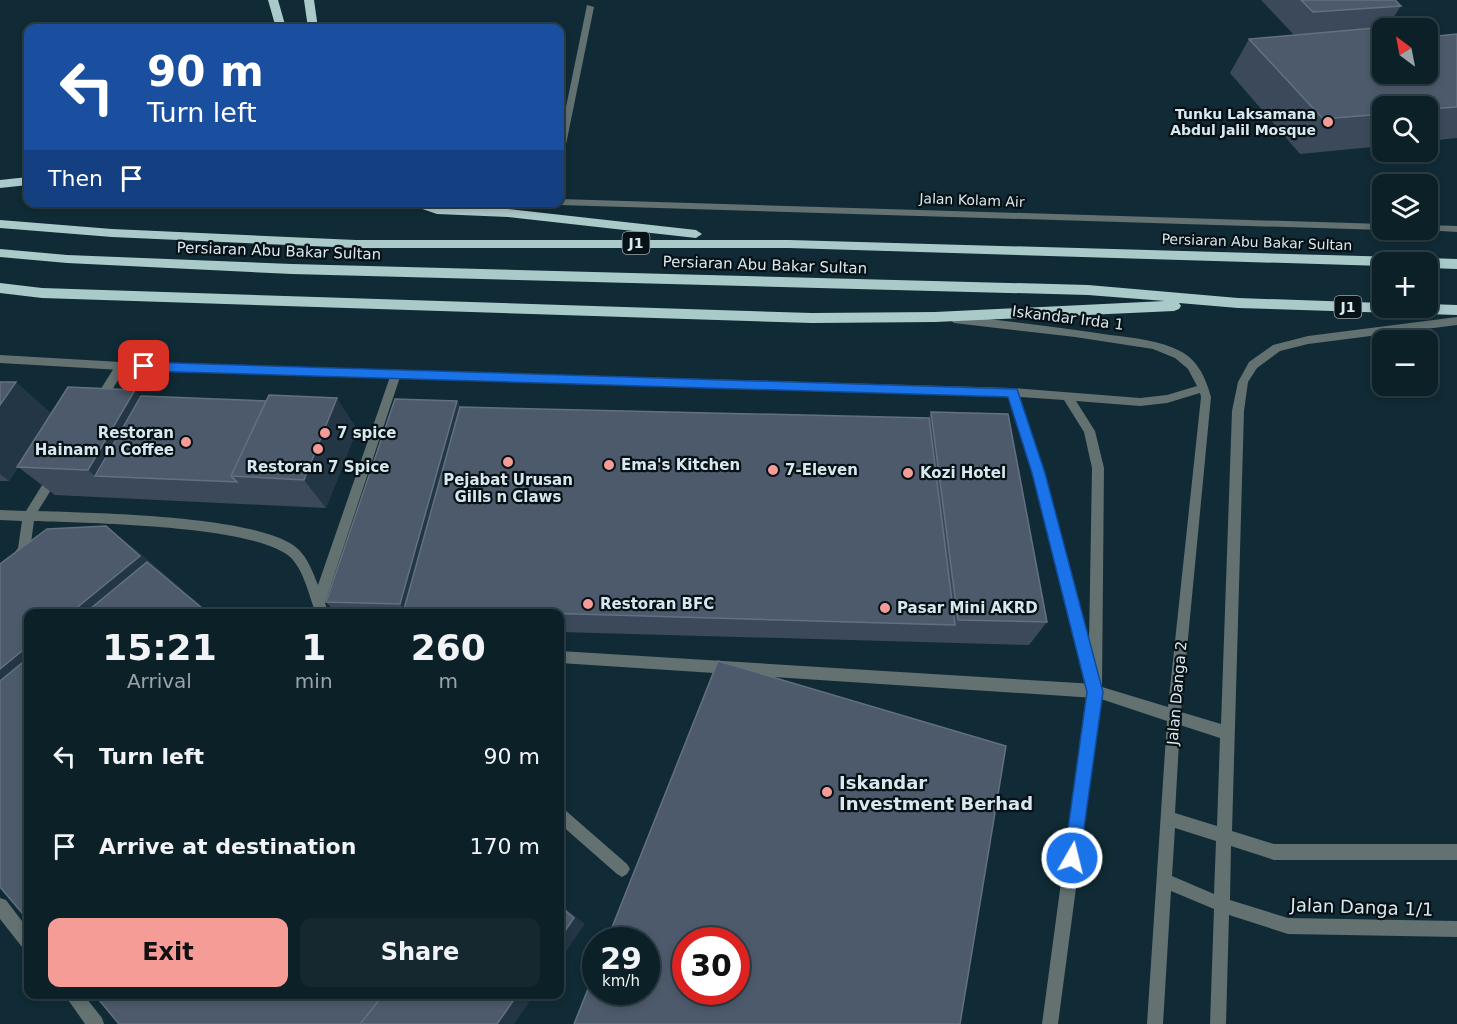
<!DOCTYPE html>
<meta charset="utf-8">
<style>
:root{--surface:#0c2028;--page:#152830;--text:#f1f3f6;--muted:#9aa3a8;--line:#2c3e45;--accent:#f59c96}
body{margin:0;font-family:"DejaVu Sans",sans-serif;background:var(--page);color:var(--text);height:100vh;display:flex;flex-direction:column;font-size:22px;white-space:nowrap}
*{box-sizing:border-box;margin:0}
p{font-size:20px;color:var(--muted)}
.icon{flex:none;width:33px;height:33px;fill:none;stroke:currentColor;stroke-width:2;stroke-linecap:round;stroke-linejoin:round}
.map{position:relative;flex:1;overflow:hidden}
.details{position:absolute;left:24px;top:609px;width:540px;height:390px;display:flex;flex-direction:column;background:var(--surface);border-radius:12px;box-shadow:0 3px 9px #0003,0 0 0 2px var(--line)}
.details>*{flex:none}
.banner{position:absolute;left:24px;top:24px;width:540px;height:183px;border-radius:12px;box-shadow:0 3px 9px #0003,0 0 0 2px var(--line);background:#1a4fa0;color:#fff;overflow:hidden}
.needle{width:39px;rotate:328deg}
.buttons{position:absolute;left:1372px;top:18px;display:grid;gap:12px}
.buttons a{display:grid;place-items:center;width:66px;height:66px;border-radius:12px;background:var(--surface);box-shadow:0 3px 9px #0003,0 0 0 2px var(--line);font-size:30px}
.speed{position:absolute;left:582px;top:927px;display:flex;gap:12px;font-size:30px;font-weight:700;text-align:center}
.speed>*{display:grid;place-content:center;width:78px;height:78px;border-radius:50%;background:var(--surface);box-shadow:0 3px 9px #0003,0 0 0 2px var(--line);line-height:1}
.speed small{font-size:15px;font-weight:400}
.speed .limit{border:9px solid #d22;background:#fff;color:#111}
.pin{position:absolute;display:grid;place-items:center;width:51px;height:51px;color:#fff;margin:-26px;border-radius:12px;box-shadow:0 3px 9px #0006}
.me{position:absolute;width:66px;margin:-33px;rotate:8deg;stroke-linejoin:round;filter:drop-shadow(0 0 4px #0008)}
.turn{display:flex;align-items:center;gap:21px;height:126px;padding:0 24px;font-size:27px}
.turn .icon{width:78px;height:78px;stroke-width:2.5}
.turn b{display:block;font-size:42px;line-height:51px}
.then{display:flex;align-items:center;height:57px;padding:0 24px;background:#0003;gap:12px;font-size:22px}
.eta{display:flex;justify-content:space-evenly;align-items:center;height:102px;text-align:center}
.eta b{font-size:36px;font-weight:700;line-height:42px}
.action{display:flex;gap:12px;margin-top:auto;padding:12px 24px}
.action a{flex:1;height:69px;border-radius:12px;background:var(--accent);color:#111;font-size:24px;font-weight:700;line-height:69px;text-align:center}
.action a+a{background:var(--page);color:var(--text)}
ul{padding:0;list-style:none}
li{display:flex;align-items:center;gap:18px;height:90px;padding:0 24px}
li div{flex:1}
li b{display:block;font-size:22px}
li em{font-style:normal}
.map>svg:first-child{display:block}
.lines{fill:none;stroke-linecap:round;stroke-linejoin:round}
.service{fill:#637171;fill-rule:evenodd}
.minor{fill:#637171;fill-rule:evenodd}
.trunk{fill:#aacaca;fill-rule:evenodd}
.wall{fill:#3c495b}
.shaded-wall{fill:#233645}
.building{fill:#4d5a6b;stroke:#627080;stroke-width:1.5;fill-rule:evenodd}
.route{fill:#1a73e8;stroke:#114b97;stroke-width:1.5}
.poi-dot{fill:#f59c96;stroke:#071116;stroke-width:2}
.labels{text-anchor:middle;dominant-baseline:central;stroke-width:4.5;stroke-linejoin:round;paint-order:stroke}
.far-poi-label{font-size:14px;font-weight:bold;fill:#d8e8ef;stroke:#071116;text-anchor:end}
.far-street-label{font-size:14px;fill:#d8e8ef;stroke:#071116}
.shield{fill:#071116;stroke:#99a8ae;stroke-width:1.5}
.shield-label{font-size:14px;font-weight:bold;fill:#d8e8ef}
.street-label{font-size:15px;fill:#d8e8ef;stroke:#071116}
.poi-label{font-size:15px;font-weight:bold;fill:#d8e8ef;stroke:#071116;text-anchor:start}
.near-poi-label{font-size:18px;font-weight:bold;fill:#d8e8ef;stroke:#071116;text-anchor:start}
.near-street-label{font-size:18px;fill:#d8e8ef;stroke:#071116}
</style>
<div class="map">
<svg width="1457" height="1024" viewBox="0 0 1457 1024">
<rect width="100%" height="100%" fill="#102b35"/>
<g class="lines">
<path class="service" d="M587 5 594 7 564 154 560 157V136Z
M121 362 126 366 125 369 102 406H94L93 403 94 400 117 363Z
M396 370 401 374 325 603 329 614H316C309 596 304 569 289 556 250 525 88 523 34 521L30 550 4 586 0 588V572L18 548 22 521 0 520V510L26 511 49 474H57L59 477 38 511C93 513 261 515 298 549 308 558 313 573 318 585L391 374Z
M560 651 1095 684 1100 686 1102 691 1100 696 1095 698 560 663Z
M560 808 565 810 627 864 630 869 627 874 622 877 617 874 560 824Z"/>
<path class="minor" d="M560 199 1383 224V230H1385H1383L560 205 557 204 556 202H560Z
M1428 225 1457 226V232L1425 230H1428Z
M954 315C1006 321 1058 327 1110 335 1134 338 1160 340 1182 352 1199 362 1206 379 1211 397L1181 712 1221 724 1232 411 1238 382 1249 362 1273 345 1308 336 1457 317V325L1308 344 1280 351 1257 368 1248 382 1244 411 1232 831 1274 844H1457V860H1274L1231 846 1230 900 1288 918 1457 921V937L1288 934 1229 915 1226 1024H1210L1214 909 1171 891 1163 1024H1147L1167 721 1101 699 1058 1024H1042L1088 681 1084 676 1032 473 1009 396 121 370 0 363V355L121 362 1013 388 1140 398 1167 395 1197 386 1188 369 1175 358 1153 349 1075 337 954 323 949 319ZM1200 393 1201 397 1168 707 1102 687 1104 468 1095 431 1076 401 1140 406 1167 403ZM1020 397 1064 400 1084 432 1092 468 1089 643 1044 473ZM1180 725 1220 738 1217 826 1175 813ZM1175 828 1216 841 1214 894 1172 876Z
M0 898 6 900 28 929V949L22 947 0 919Z
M64 994H83L102 1018 104 1024H85Z"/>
<path class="trunk" d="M268 0H278L286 28H276Z
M304 0H314L318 28H308Z
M28 177V185L0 188V180Z
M402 202 508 209 696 230 702 234 696 238 508 217 437 214Z
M0 220 112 229 356 240H789L1398 257 1405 262H1383V266L789 248H356L112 237 0 228Z
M0 249 67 255 292 264 1088 285 1238 298 1383 303V308H1428V304L1457 305V315L1238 308 1179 303 1181 306 1179 309 1174 311 935 322 812 323 42 298 0 293V283L42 288 812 313 935 312 1165 301 1088 295 292 274 67 263 0 257Z
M1428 258 1457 259V269L1428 268V262H1422Z"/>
</g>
<path class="wall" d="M1261 0H1395L1401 6 1387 27 1383 74 1457 34V138L1428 141V106H1383V146L1300 154 1230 73 1249 39 1294 35Z
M0 382 51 413 37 436 141 396 357 429 326 508 55 495 18 467 9 481H0Z
M457 401 460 407 929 418 931 412 1047 622 1029 645 560 632V614H337L326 602Z"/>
<path class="shaded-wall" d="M16 382 51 413 9 481 0 474V405Z
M135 390 164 421 95 476 88 470Z
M337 398 357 429 326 508 304 480Z
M457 401 470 431 404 609 400 604Z
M106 526 140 553 211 614H69Z
M28 646V703L0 727V669Z
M560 904 585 924 560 960Z
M518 994H535L514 1024H497Z"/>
<path class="building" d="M1301 0H1395L1401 6 1313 12Z
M1409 25 1413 28H1383V74H1428V37L1457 34V107L1428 109V106H1383V114L1323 119 1249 39Z
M0 382H16L0 405Z
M68 387 135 390 88 470 17 467Z
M269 395 337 398 304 480 231 476Z
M141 396 266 401 231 476 237 482 95 476Z
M395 399 457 401 400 604 326 602Z
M460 407 929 418 955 625 404 609Z
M931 412 1008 414 1047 622 958 620Z
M106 526 140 556 69 614H28V646L0 669V564L47 529Z
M147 562 209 614H84Z
M28 658V920L0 887V681Z
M718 661 1006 746 960 1024H574L596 969V992H646V940H607ZM686 940H736V992H686Z
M560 906 574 918 560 938Z
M94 994H384L360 1024H119Z
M384 994H518L497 1024H360Z"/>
<path class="route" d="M144 362 1017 389 1045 473 1103 692 1079 864 1072 866 1066 864 1064 858 1087 692 1032 473 1008 397 144 371 138 366Z"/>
<g class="poi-dot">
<circle cx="1328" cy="122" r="6"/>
<circle cx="325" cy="433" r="6"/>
<circle cx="186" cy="442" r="6"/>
<circle cx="318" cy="449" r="6"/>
<circle cx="508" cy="462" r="6"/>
<circle cx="609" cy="465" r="6"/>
<circle cx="773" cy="470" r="6"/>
<circle cx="908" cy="473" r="6"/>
<circle cx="588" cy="604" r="6"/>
<circle cx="885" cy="608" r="6"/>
<circle cx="827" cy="792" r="6"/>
</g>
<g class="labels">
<g class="far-poi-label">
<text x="1316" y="114">Tunku Laksamana<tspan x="1316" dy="16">Abdul Jalil Mosque</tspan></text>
</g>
<g class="far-street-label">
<text transform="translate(972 200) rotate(2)">Jalan Kolam Air</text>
<text transform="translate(1257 242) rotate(2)">Persiaran Abu Bakar Sultan</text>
</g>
<g class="shield">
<rect x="622.5" y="232" width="27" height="22" rx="4.5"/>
<rect x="1334.5" y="296" width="27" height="22" rx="4.5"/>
</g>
<g class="shield-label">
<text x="636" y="243">J1</text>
<text x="1348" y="307">J1</text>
</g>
<g class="street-label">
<text transform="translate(279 251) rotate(2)">Persiaran Abu Bakar Sultan</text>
<text transform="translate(765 265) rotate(2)">Persiaran Abu Bakar Sultan</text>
<text transform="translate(1068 318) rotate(7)">Iskandar Irda 1</text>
<text transform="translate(1177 693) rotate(-85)">Jalan Danga 2</text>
</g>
<g class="poi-label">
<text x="174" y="433" text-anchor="end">Restoran<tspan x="174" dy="17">Hainam n Coffee</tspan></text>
<text x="337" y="433">7 spice</text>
<text x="621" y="465">Ema's Kitchen</text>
<text x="318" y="467" text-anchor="middle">Restoran 7 Spice</text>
<text x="785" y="470">7-Eleven</text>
<text x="920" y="473">Kozi Hotel</text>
<text x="508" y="480" text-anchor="middle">Pejabat Urusan<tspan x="508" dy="17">Gills n Claws</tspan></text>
<text x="600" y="604">Restoran BFC</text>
<text x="897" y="608">Pasar Mini AKRD</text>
</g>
<g class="near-poi-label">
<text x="839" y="782">Iskandar<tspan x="839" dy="21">Investment Berhad</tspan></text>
</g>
<g class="near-street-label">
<text transform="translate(1362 907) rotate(2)">Jalan Danga 1/1</text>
</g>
</g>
</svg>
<div class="buttons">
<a><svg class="needle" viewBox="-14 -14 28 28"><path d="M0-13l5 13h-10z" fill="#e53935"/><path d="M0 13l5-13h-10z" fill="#9aa3a8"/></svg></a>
<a><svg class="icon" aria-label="search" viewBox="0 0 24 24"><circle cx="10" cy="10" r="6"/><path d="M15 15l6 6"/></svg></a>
<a><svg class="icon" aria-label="layers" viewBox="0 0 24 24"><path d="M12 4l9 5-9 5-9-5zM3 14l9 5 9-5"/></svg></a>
<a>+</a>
<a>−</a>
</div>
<div class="speed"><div>29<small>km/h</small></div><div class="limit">30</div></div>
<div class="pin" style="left:144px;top:366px;background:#d93025"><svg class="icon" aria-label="arrive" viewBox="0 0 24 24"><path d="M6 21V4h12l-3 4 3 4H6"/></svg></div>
<svg class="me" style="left:1072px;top:858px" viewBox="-20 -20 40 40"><circle r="17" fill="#1a73e8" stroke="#fff" stroke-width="3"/><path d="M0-11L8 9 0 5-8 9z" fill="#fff"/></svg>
<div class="banner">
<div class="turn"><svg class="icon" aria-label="left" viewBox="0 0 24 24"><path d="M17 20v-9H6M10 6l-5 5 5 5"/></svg><div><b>90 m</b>Turn left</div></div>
<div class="then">Then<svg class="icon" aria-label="arrive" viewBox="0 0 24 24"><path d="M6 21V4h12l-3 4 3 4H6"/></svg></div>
</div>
<section class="details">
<div class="eta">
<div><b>15:21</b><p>Arrival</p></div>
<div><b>1</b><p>min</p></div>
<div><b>260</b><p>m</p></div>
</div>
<ul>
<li><svg class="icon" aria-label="left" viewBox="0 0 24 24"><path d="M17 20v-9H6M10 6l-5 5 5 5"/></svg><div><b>Turn left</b></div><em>90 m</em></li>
<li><svg class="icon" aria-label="arrive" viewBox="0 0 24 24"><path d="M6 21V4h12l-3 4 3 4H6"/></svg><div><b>Arrive at destination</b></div><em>170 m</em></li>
</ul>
<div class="action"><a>Exit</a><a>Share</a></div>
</section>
</div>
